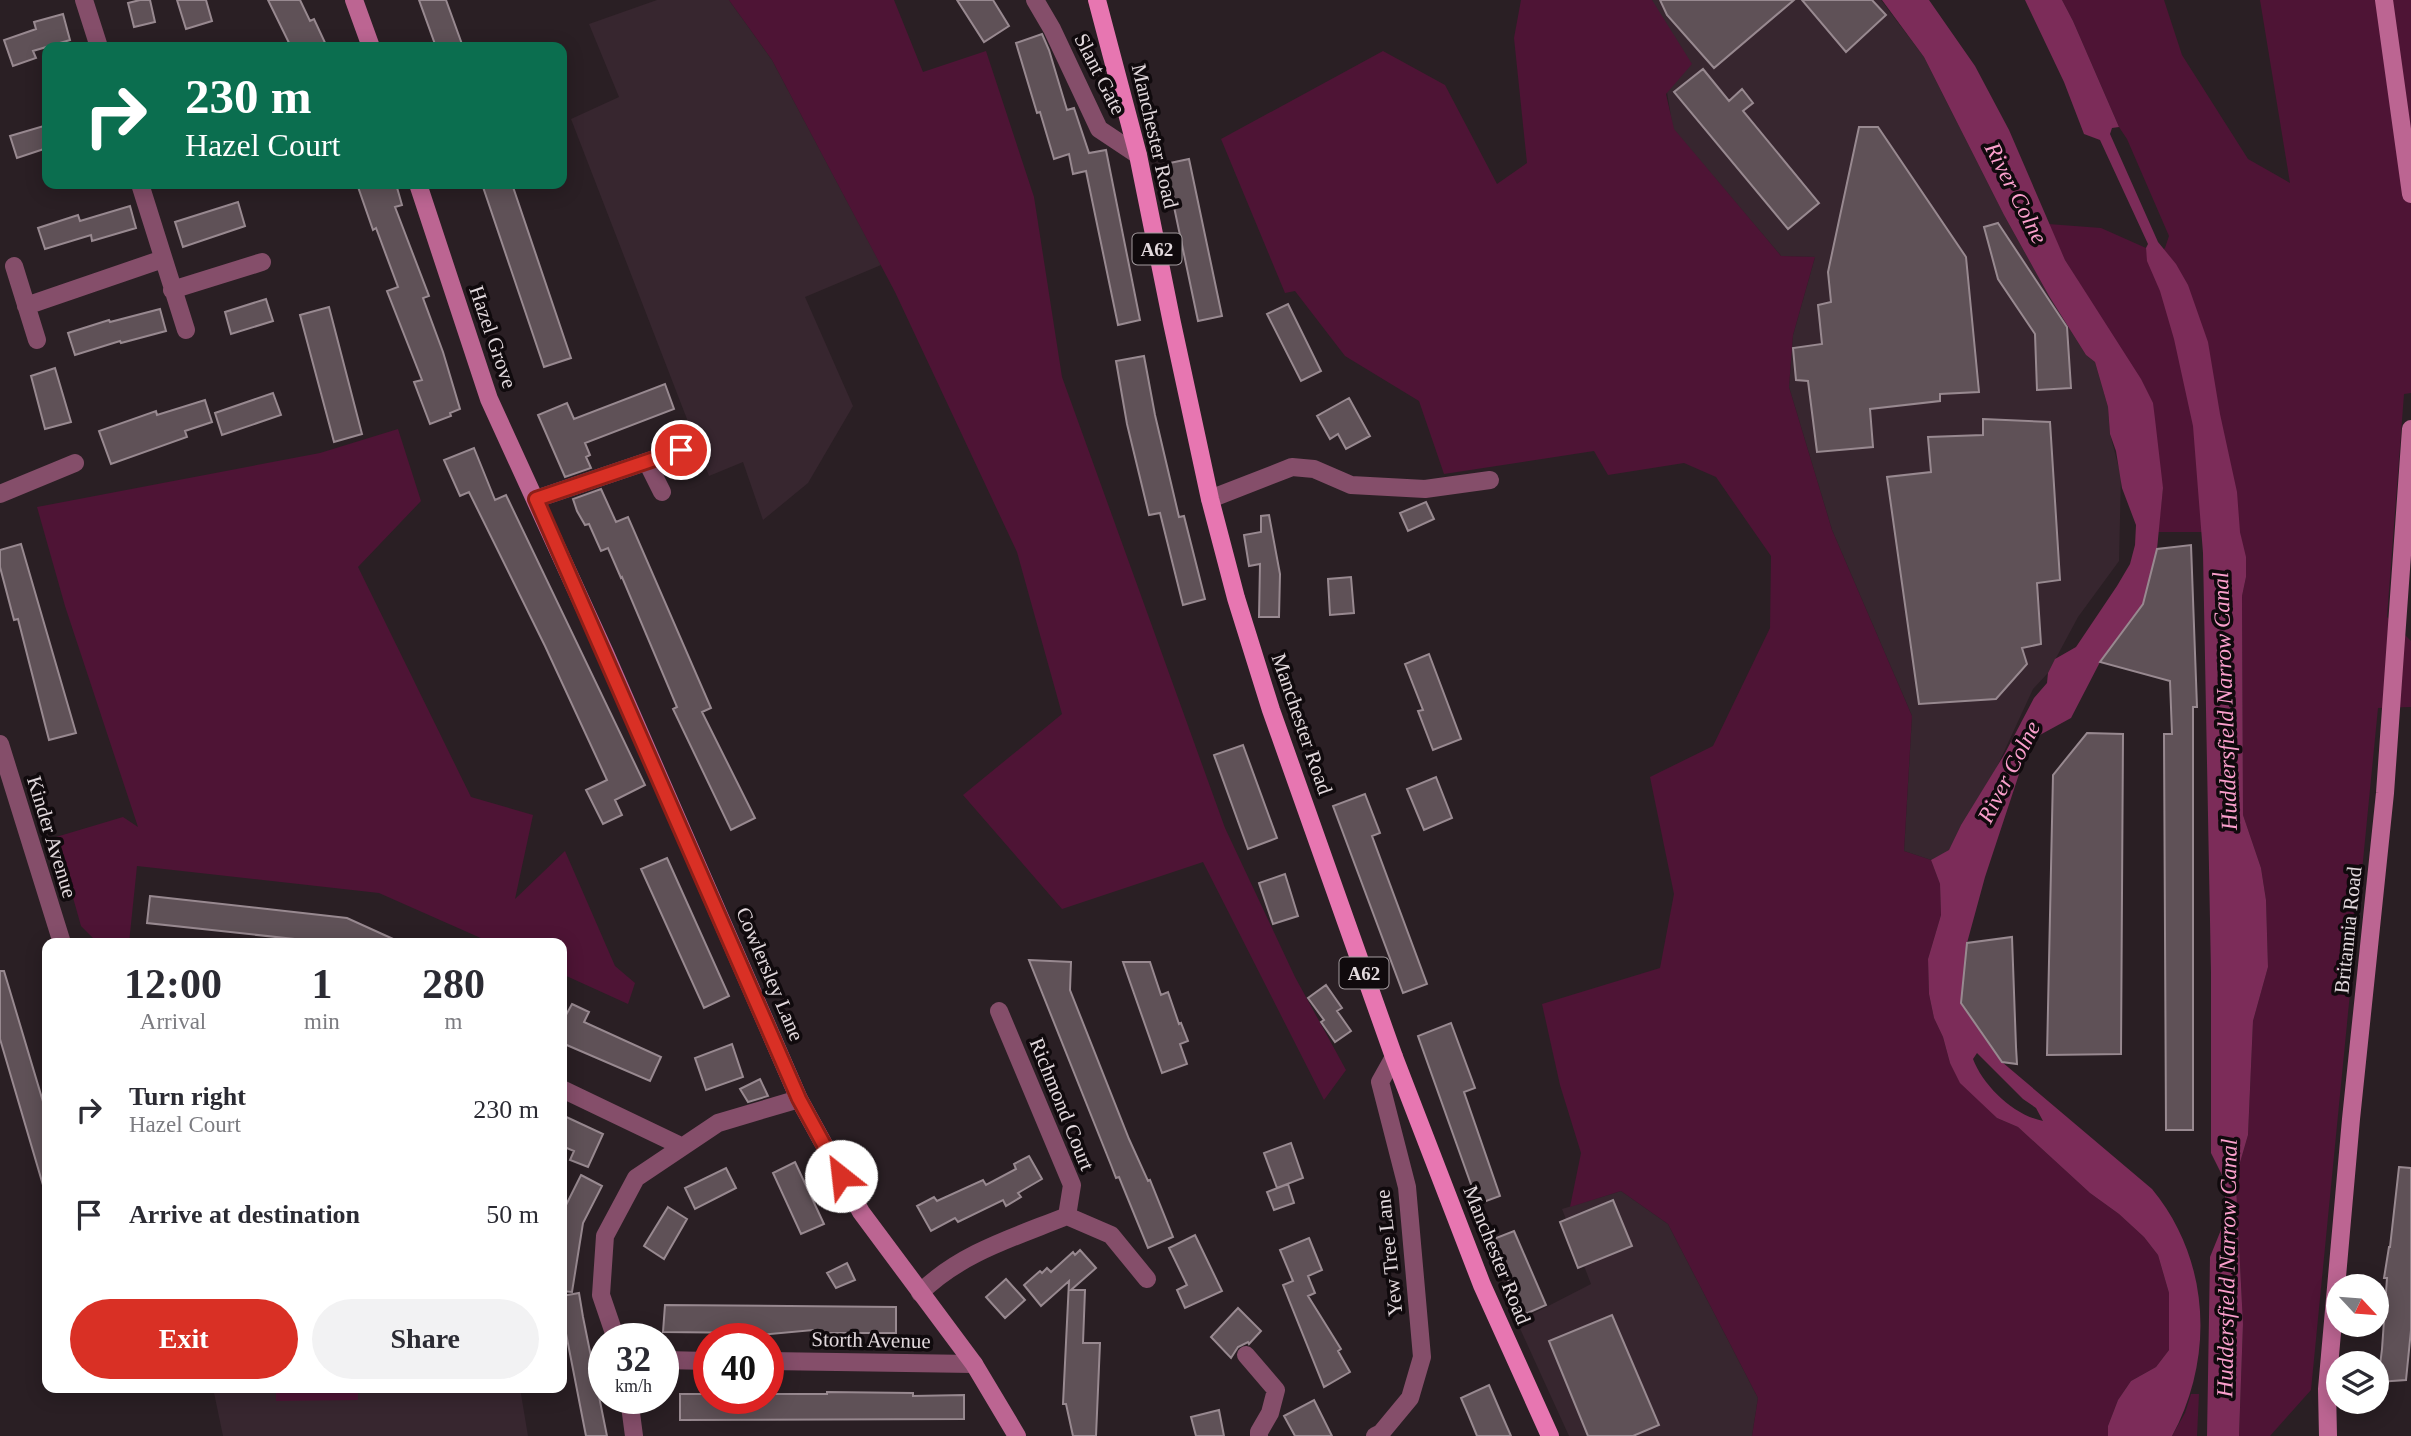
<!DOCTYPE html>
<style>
:root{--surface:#fff;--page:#f2f2f3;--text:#2b2b33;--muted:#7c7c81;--accent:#d93025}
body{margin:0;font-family:Georgia,serif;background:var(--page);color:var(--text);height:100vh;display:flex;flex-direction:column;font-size:26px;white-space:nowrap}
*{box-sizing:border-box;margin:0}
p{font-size:23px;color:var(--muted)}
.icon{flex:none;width:38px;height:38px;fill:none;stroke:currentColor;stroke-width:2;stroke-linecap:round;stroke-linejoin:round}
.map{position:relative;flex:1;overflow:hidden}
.side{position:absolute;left:42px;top:938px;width:525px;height:455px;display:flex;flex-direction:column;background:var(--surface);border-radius:14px;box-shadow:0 4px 18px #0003}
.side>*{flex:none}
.hud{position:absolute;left:42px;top:42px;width:525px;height:147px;border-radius:14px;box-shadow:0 4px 18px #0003;background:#0b6e4f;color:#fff;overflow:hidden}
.needle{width:46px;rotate:116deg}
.fabs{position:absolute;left:2326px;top:1274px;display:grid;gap:14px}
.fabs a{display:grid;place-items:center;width:63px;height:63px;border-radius:50%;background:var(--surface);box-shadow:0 4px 18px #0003;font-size:35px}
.speed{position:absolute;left:588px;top:1323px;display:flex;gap:14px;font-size:35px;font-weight:700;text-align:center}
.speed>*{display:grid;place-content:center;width:91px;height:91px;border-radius:50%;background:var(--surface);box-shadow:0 4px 18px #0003;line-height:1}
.speed small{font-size:18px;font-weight:400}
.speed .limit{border:10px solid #d22;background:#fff;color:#111}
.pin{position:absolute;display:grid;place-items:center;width:60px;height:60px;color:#fff;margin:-30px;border:4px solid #fff;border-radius:50%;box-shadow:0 2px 7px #0007}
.me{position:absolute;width:77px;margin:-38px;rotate:331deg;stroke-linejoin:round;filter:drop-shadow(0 0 5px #0008)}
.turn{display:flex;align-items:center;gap:24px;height:147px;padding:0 28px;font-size:32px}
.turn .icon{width:91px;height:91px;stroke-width:2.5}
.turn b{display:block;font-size:49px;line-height:60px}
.eta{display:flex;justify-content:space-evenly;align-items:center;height:119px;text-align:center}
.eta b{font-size:42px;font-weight:600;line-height:49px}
.action{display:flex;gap:14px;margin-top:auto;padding:14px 28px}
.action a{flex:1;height:80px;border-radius:42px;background:var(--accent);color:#fff;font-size:28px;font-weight:600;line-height:80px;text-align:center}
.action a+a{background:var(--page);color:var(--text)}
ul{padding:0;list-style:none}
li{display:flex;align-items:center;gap:21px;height:105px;padding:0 28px}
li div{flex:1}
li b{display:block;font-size:26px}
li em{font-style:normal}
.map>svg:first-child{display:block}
.built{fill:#37262f}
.green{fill:#4e1435}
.water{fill:#7c2c59;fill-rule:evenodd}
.building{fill:#5f5157;stroke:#988990;stroke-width:2}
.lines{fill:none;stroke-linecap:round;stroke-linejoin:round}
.street{stroke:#854e6a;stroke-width:18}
.secondary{stroke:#bc6592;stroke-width:18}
.primary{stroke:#e776b1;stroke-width:18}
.route-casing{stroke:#8d1f18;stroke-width:18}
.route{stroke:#d93025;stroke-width:12}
.labels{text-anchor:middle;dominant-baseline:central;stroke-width:7;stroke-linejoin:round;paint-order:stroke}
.shield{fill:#100a0d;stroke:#a39b9f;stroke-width:2}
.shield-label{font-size:19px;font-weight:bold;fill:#e2d9dd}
.street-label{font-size:21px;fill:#e2d9dd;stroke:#100a0d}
.water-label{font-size:23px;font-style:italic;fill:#fba0cd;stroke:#100a0d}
</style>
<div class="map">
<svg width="2411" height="1436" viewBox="0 0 2411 1436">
<rect width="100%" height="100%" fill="#2a1f24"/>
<path class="built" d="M657 0H729L772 60 881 265 805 297 853 406 808 483 763 520 743 462 709 476 571 119 619 97 589 24Z
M1652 0H1881L1924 57 2004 215 2049 296 2086 355 2095 362 2108 407 2110 434 2121 476 2119 561 2078 617 2048 673 2033 689 1996 769 1961 825 1949 851 1931 860 1904 851 1912 716 1832 530 1789 387 1793 335 1815 257 1781 256 1673 129Z
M1621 1191 1668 1224 1758 1398 1752 1436H1569L1517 1322 1591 1284 1562 1209Z
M213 1388H520L528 1436H223Z"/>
<path class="green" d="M729 0H894L923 72 986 51 1034 197 1062 377 1225 828 1295 977 1346 1070 1324 1100 1203 862 1062 909 963 795 1062 714 1017 552 895 292 772 60Z
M1521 0H1652L1692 64 1666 94 1674 129 1781 256 1815 257 1793 335 1789 387 1832 530 1912 716 1904 851 1931 860 1940 884 1941 915 1928 959 1929 994 1934 1018 1943 1037 1950 1063 1997 1118 2018 1127 2090 1193 2119 1214 2144 1237 2158 1255 2169 1293V1350L2156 1367 2131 1381 2118 1400 2108 1426V1436H1752L1758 1398 1668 1224 1621 1191 1570 1207 1581 1153 1560 1085 1542 1004 1660 968 1674 894 1650 777 1713 746 1770 628 1771 556 1716 477 1684 463 1608 475 1594 451 1444 474 1419 401 1345 356 1295 291 1285 293 1221 139 1383 51 1445 85 1497 184 1527 163 1514 38Z
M2062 0H2164L2182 55 2248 159 2290 183 2260 0H2411V393L2404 394 2387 617 2411 641V707L2378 708 2311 1390 2270 1436H2239L2243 1324 2236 1185 2239 1166 2248 1135 2253 1021 2268 967 2266 900 2261 868 2243 815 2242 596 2246 577 2240 532H2158L2163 488 2094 307 2065 260 2048 224 2101 228 2146 248 2148 261 2165 248 2169 236 2127 139 2119 127 2073 21Z
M398 429 421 501 358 567 471 797 533 815 515 899 565 851 615 966 635 983 628 1004 562 974V943H492L379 893 137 866 129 943 97 942 81 926 56 837 123 817 138 827 65 606 37 507 320 453Z
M276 1388H358V1400L276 1401Z
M2191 1394H2199L2197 1436H2172L2185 1413Z"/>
<path class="water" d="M1882 0H1929L1975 66 2009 130 2065 260 2141 379 2153 403 2155 419 2163 488 2157 549 2143 604 2100 662 2071 718 2038 736 2027 750 1985 877 1967 943 1961 1003 2002 1062 2152 1189C2210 1259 2215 1357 2172 1436H2108V1426L2118 1400 2131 1381 2156 1367 2169 1350V1293L2158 1255 2144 1237 2119 1214 2090 1193 2018 1127 1997 1118 1960 1083 1950 1063 1943 1037 1934 1018 1929 994 1928 959 1941 915 1940 884 1931 860 1949 850 1961 825 2004 755 2034 698 2047 683 2048 673 2055 659 2076 647 2117 586 2130 564 2135 545 2136 525 2122 488 2116 451 2110 434 2108 407 2095 362 2086 355 2049 296 2004 215 1924 57ZM1977 1053 2023 1099 2036 1108 2043 1121C2015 1116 1983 1086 1973 1059Z
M2025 0H2062L2073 21 2119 127 2112 128 2110 134 2158 242 2176 264 2188 285 2208 342 2220 414 2237 492 2240 532 2246 557V577L2242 596 2243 815 2261 868 2266 900 2268 967 2253 1021 2248 1135 2239 1166 2236 1185 2243 1324 2239 1436H2207L2210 1257 2225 1220V1181L2211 1153V973L2203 553 2193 426 2174 339 2160 291 2147 261 2146 248 2148 244 2100 140 2084 134 2064 82Z"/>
<path class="building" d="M140 0H150L155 22 134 27 128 3Z
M177 0H206L212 21 186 29Z
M268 0H300L310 21 314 19 327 47H291Z
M419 0H446L463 47H436Z
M957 0H993L1009 26 984 42Z
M1660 0H1794L1714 68 1667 15Z
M1802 0H1872L1886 15 1846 52Z
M63 14 70 40 33 51 36 58 13 66 4 40 36 29 34 22Z
M1042 34 1049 50 1067 110 1074 108 1089 153 1106 150 1140 320 1118 325 1086 171 1073 174 1069 154 1054 159 1040 112 1037 113 1016 43Z
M1703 69 1729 101 1742 89 1753 103 1743 111 1819 203 1788 229 1674 92Z
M47 125V148L17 158 10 136Z
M1859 127H1878L1966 257 1979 392 1940 394V401L1870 409 1873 447 1817 452 1808 381 1796 380 1793 348 1822 344 1818 305 1831 302 1828 272Z
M1189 159 1222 316 1198 321 1165 164Z
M357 184H396L402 205 395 207 429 296 423 298 443 352 460 409 450 413 451 416 430 424 414 382 422 380 387 291 398 287 376 228 373 230Z
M482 184H512L571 358 544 367Z
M238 202 245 226 183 247 175 222Z
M130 206 136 228 92 241 91 235 45 249 38 228 78 215 80 221Z
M1998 223 2067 327 2071 388 2037 390 2035 334 1998 279 1984 227Z
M266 299 273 321 231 334 225 312Z
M1288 304 1321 371 1301 381 1267 314Z
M329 307 362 434 334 442 300 315Z
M160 309 166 331 121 343 120 341 75 355 68 333 109 320 110 322Z
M1144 356 1155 415 1179 517 1184 516 1205 599 1183 605 1160 513 1149 515 1127 424 1116 361Z
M55 368 71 422 45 429 31 376Z
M665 384 674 409 585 443 590 455 586 457 591 468 565 477 538 415 567 403 574 419Z
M273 393 281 415 222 435 215 413Z
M1349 398 1370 436 1346 449 1338 434 1330 439 1317 416Z
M205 400 212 422 185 431 187 437 111 464 99 431 156 411 157 415Z
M1983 419 2050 422 2060 580 2037 583 2041 644 2022 648 2027 664 1996 699 1919 704 1887 477 1931 472 1928 437 1983 435Z
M474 448 495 500 506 495 645 785 615 800 622 815 603 824 586 790 607 780 545 646 469 492 460 496 444 460Z
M601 489 616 522 628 517 711 708 702 712 755 818 731 830 673 709 677 707 622 577 621 578 608 548 601 551 589 524 585 525 577 511 573 499Z
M1426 502 1434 519 1408 531 1400 513Z
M1269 515 1280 574 1279 617H1259L1260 564 1249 566 1244 535 1261 532V516Z
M21 544 76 733 49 740 18 619 14 620 0 567V550Z
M2191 545 2197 707H2193V1130H2166L2164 734H2172L2170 681 2100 662 2143 604 2157 549Z
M1351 577 1354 613 1330 615 1328 579Z
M1429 654 1461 739 1433 750 1418 711 1423 710 1405 664Z
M2087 733 2123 734 2121 1054 2047 1055 2053 775Z
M1243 745 1277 838 1248 849 1214 755Z
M1436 777 1452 818 1424 830 1407 789Z
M1365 794 1380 833 1372 836 1427 984 1403 993 1333 806Z
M667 858 729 996 704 1008 641 869Z
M1285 874 1298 916 1273 924 1259 883Z
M150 896 347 918 402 943H331L147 923Z
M2012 937 2016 1047 2017 1064 2002 1062 1961 1003 1967 943Z
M1029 960 1071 962 1070 990 1129 1139 1148 1181 1150 1180 1173 1237 1148 1248 1119 1177 1116 1178 1111 1165Z
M1123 962H1150L1161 995 1168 992 1179 1024 1181 1023 1188 1041 1180 1044 1187 1064 1162 1073Z
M0 971H4L47 1115V1184L43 1185 0 1039Z
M1326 985 1342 1008 1337 1011 1351 1031 1335 1042 1321 1022 1324 1020 1308 998Z
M572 1004 589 1012 584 1022 661 1057 650 1081 562 1043V1013L566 1015Z
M1451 1023 1475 1088 1464 1092 1500 1196 1478 1204 1418 1036Z
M732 1044 743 1077 706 1090 695 1058Z
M760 1079 768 1096 748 1102 740 1089Z
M562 1115 603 1134 588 1167 570 1160 574 1151 562 1146Z
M1291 1143 1303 1178 1277 1188 1264 1153Z
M1029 1156 1042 1179 1018 1193 1021 1197 1006 1206 1003 1200 958 1222 955 1218 931 1231 917 1206 934 1197 937 1201 983 1180 986 1185 1016 1169 1014 1164Z
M795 1162 824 1224 801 1234 773 1173Z
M2399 1167 2411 1168V1330L2406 1380 2378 1382 2382 1349 2387 1278H2384L2389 1247H2390Z
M726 1168 736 1188 695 1209 685 1188Z
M581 1175 602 1186 583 1223 572 1292 562 1291V1213Z
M1288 1184 1294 1203 1274 1210 1267 1192Z
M1613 1200 1632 1246 1578 1268 1560 1222Z
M668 1207 687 1219 664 1259 644 1246Z
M1514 1231 1546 1305 1523 1315 1491 1240Z
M1195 1235 1222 1291 1185 1308 1177 1290 1187 1285 1169 1248Z
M1309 1238 1322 1270 1308 1276 1315 1293 1308 1296 1341 1349 1338 1351 1350 1372 1324 1387 1283 1285 1293 1281 1280 1250Z
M1080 1250 1096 1268 1071 1290H1085L1083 1343H1100L1096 1436H1073L1066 1404H1063L1069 1281 1041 1306 1024 1285 1040 1271 1042 1273 1047 1268 1051 1272 1073 1252 1075 1255Z
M847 1263 855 1280 836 1288 827 1273Z
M1006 1279 1025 1300 1005 1318 986 1297Z
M579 1293 583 1317 607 1436H586L562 1313V1296Z
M665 1305 896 1307V1333H813V1330L760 1335V1333L663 1332Z
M1238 1308 1261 1331 1249 1344 1248 1342 1238 1347 1231 1358 1211 1337Z
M1612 1315 1659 1425 1633 1436H1588L1549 1341Z
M1489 1385 1504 1420 1511 1436H1477L1468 1414 1461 1398Z
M827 1392 913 1393V1396L964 1395V1419L680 1420V1394H709V1398H768V1394H827Z
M1314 1400 1332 1436H1295L1284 1416Z
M1219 1410 1224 1436H1196L1191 1417Z"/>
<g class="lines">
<path class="street" d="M84 0 99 47
M1035 0 1052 29 1099 129 1138 155
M140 184 186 330
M14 266 37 340
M172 290 262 262
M26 306 163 259
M647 462 662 492
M0 494 75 463
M536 499 681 450
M1210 499 1292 467 1314 469 1351 485 1425 489 1490 480
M0 744 62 943
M562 1089 681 1146
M1067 1216 1111 1235 1147 1279
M920 1293C960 1253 1015 1237 1067 1216L1072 1185 999 1011
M616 1339 601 1295 605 1236 636 1178 718 1123 799 1099
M1246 1355 1276 1390 1270 1413 1259 1432V1436
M663 1360 709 1361
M768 1361 974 1364
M629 1398 634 1436
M1375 1436 1381 1433 1410 1398 1422 1357 1407 1187 1380 1082 1394 1057"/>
<path class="secondary" d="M354 0 371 47
M2384 0 2411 194
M418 184 489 399 605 653 799 1099 861 1212 974 1364 1017 1436
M2328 1436 2327 1389 2351 1119 2385 793 2411 429"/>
<path class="primary" d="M1097 0 1138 155 1172 323 1210 499 1236 598 1271 710 1394 1057 1482 1285 1550 1436"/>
</g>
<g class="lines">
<g class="route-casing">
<path id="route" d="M681 450 536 499 799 1099 841 1176"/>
</g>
<use href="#route" class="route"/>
</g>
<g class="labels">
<g class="shield">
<rect x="1132.5" y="233.5" width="49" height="31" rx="5"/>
<rect x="1339.5" y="957.5" width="49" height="31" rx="5"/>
</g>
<g class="shield-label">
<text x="1157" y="249">A62</text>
<text x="1364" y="973">A62</text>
</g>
<g class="street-label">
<text transform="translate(1100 74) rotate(63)">Slant Gate</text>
<text transform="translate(1155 136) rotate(77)">Manchester Road</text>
<text transform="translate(493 337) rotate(71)">Hazel Grove</text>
<text transform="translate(1302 724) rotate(71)">Manchester Road</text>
<text transform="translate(52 837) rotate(73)">Kinder Avenue</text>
<text transform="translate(2348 930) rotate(-84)">Britannia Road</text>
<text transform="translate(770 974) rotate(67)">Cowlersley Lane</text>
<text transform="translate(1062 1104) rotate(68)">Richmond Court</text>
<text transform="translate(1389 1253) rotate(-96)">Yew Tree Lane</text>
<text transform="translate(1497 1255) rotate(68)">Manchester Road</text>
<text transform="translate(871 1340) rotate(1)">Storth Avenue</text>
</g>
<g class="water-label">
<text transform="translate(2016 193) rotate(63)">River Colne</text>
<text transform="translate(2225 701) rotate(-92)">Huddersfield Narrow Canal</text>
<text transform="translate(2009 772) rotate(-63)">River Colne</text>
<text transform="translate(2227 1268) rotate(-89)">Huddersfield Narrow Canal</text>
</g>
</g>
</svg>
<div class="fabs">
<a><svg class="needle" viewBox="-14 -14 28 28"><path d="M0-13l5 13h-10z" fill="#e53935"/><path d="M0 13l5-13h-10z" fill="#7c7c81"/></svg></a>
<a><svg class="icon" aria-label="layers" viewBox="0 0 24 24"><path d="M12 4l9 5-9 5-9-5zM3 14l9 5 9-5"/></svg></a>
</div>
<div class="speed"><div>32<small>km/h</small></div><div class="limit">40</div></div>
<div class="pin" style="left:681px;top:450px;background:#d93025"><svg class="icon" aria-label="arrive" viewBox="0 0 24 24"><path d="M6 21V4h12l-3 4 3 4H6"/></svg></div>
<svg class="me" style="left:841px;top:1176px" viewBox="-20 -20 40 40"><circle r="19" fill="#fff"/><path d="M0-13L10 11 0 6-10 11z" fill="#d93025"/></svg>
<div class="hud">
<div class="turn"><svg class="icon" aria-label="right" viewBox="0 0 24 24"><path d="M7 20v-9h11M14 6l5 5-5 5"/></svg><div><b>230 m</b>Hazel Court</div></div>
</div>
<section class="side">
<div class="eta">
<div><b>12:00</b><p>Arrival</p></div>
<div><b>1</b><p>min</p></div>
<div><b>280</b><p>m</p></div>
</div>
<ul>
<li><svg class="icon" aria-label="right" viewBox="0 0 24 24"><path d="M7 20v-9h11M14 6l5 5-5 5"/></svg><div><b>Turn right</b><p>Hazel Court</p></div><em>230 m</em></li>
<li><svg class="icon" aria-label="arrive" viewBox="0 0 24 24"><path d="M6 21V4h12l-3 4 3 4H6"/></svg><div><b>Arrive at destination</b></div><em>50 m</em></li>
</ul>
<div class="action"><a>Exit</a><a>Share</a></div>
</section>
</div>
